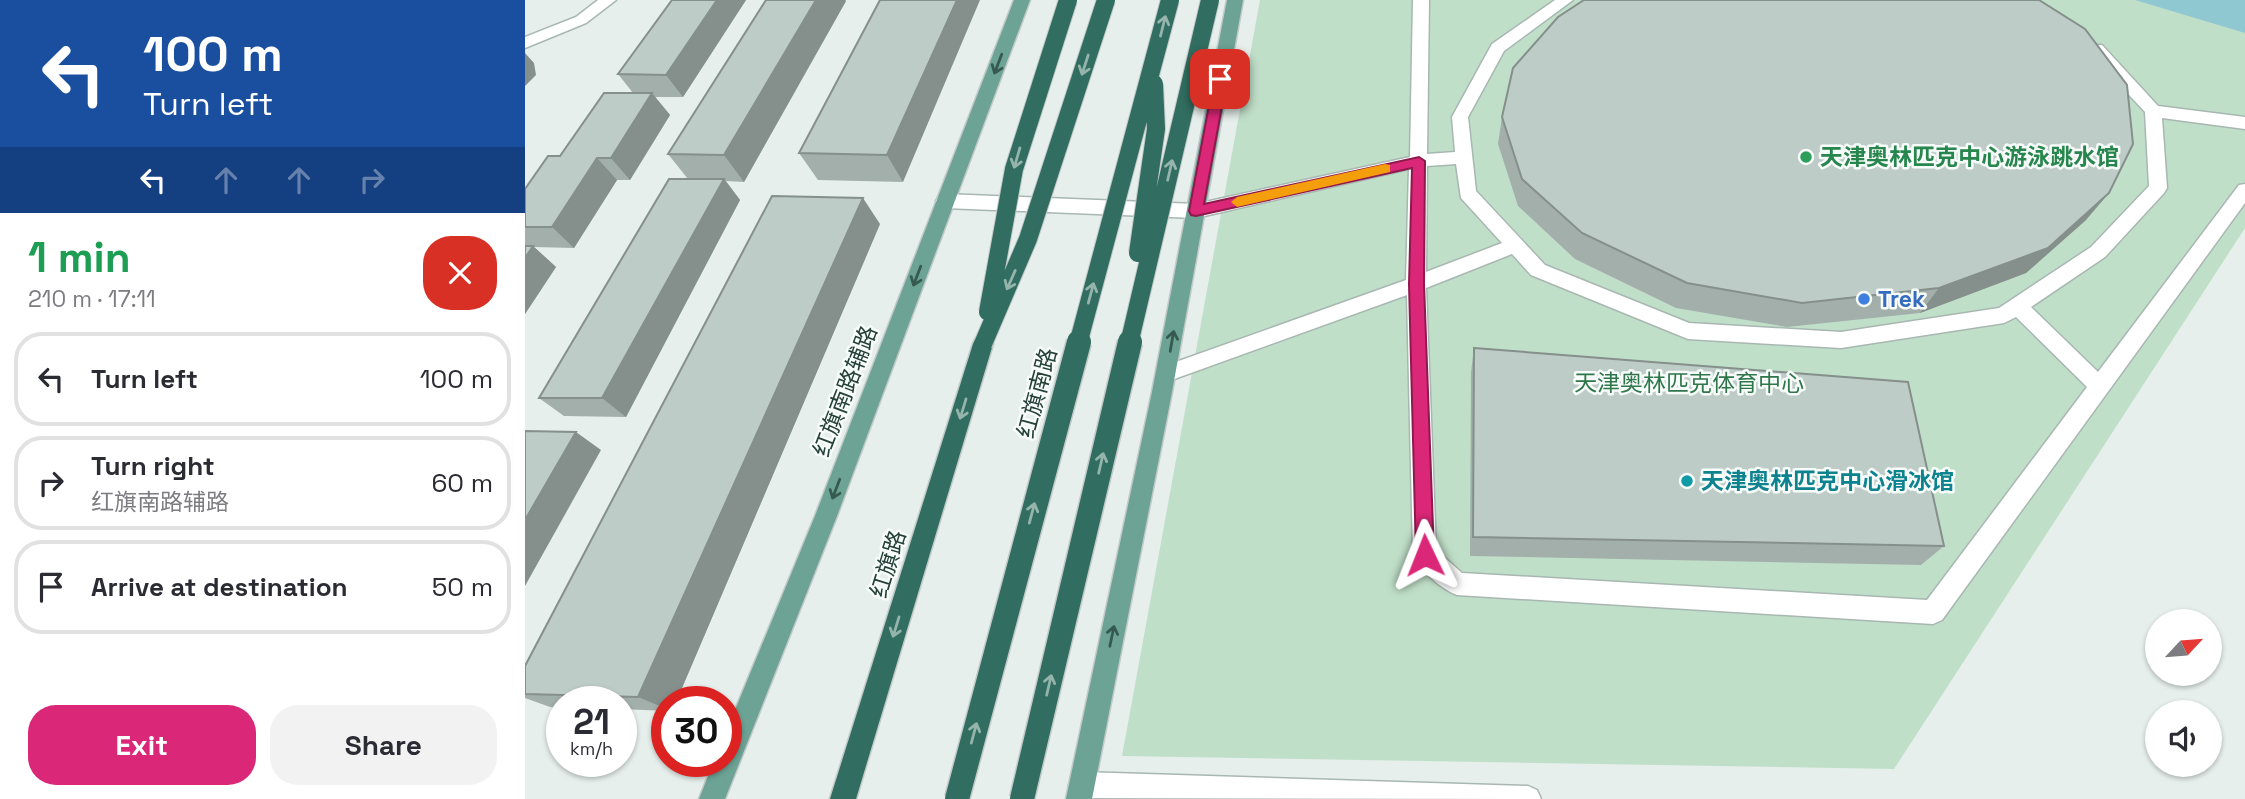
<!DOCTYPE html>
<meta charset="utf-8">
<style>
:root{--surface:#fff;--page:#f2f2f3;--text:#2b2b33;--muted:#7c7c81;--line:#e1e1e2;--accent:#db2777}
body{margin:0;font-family:"Space Grotesk","Noto Sans SC",sans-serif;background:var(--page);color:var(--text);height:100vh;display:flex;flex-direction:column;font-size:26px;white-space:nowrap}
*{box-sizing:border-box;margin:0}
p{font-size:23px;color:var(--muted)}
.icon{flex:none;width:38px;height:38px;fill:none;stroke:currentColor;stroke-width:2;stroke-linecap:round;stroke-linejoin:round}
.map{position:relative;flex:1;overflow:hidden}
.details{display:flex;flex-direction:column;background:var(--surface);width:525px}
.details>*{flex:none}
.guide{background:#1a4fa0;color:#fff;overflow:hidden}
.needle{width:46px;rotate:64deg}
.controls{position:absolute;left:1620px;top:609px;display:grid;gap:14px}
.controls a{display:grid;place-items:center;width:77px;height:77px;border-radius:50%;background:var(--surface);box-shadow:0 2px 5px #0004;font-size:35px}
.speed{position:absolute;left:21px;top:686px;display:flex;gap:14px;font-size:35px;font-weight:700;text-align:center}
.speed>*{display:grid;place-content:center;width:91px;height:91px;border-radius:50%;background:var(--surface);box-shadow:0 2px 5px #0004;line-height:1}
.speed small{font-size:18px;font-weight:400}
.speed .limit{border:10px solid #d22;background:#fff;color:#111}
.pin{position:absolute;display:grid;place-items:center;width:60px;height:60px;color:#fff;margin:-30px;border-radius:14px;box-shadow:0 4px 10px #0006}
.me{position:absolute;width:77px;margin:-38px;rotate:358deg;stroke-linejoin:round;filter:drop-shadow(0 0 5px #0008)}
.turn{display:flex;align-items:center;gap:24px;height:147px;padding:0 28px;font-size:32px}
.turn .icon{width:91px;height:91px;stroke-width:2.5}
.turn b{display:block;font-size:49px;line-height:60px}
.lanes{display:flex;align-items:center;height:66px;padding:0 28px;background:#0003;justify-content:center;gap:35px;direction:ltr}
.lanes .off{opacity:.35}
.round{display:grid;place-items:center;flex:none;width:74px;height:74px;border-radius:28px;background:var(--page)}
.headline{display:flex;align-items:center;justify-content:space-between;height:119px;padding:0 28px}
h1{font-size:42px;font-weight:700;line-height:52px;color:#1e9e55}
.primary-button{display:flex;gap:14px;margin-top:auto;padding:14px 28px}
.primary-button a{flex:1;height:80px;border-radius:28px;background:var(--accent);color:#fff;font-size:28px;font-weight:700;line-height:80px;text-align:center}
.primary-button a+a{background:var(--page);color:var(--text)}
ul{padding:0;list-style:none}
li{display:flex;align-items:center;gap:21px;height:94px;margin:0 14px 10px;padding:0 14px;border:4px solid var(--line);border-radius:28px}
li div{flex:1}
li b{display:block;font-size:26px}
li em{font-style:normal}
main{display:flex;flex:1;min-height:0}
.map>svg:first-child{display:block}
.green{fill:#c0dfc8}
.water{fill:#90c8d2}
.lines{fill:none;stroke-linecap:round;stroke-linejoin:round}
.minor-casing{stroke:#a8b7b2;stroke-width:3}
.major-casing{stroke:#c2cac8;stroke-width:3}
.highway-casing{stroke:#c2cac8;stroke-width:3}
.minor{fill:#fff;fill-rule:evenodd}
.major{fill:#6ca395;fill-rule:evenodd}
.highway{fill:#316d60;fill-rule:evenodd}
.highway-bridge-far1-casing{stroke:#c2cac8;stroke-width:20;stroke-linecap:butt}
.highway-bridge-casing{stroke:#c2cac8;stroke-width:27;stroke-linecap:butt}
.highway-bridge-far1{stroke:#316d60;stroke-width:18}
.highway-bridge{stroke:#316d60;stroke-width:24}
.wall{fill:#a3afab}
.shaded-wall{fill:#858f8b}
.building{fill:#beccc7;stroke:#858f8b;stroke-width:2}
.oneway{stroke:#94b4ac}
.oneway2{stroke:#375a50}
.route{fill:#db2777;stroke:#8e194d;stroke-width:2}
.slow{fill:#f59e0b}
.leisure-dot{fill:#2e9e5b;stroke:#f7fbf9;stroke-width:2.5}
.shop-dot{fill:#3f7fe0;stroke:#f7fbf9;stroke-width:2.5}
.culture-dot{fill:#0f9aa8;stroke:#f7fbf9;stroke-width:2.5}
.labels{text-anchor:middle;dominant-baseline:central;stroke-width:5;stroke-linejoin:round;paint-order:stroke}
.leisure-label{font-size:23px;font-weight:bold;fill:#27864d;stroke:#f7fbf9;text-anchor:start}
.shop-label{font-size:23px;font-weight:bold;fill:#366cbe;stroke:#f7fbf9;text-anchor:start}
.park-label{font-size:23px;fill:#2f774b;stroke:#f7fbf9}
.street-label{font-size:23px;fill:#254139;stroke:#f7fbf9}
.culture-label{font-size:23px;font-weight:bold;fill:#0d838f;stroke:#f7fbf9;text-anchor:start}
</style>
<main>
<section class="details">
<div class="guide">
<div class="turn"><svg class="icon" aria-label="left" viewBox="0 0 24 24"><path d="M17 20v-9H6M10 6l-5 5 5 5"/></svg><div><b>100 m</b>Turn left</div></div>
<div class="lanes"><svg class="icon" aria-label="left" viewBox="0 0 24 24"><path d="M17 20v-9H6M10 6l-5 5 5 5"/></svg><svg class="icon off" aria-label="ahead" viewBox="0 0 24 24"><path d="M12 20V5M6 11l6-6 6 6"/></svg><svg class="icon off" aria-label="ahead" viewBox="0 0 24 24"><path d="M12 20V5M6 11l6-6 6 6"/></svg><svg class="icon off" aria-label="right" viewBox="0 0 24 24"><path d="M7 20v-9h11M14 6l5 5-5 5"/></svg></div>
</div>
<div class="headline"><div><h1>1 min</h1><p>210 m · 17:11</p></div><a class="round" style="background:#d93025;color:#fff"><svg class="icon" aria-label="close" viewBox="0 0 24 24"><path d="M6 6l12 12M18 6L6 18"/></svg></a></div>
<ul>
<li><svg class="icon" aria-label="left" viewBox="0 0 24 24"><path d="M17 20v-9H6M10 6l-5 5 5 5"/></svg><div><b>Turn left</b></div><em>100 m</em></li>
<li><svg class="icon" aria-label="right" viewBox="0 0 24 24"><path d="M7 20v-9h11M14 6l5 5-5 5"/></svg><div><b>Turn right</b><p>红旗南路辅路</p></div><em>60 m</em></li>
<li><svg class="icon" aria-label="arrive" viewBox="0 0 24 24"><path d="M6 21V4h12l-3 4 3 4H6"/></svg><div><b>Arrive at destination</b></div><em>50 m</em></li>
</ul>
<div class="primary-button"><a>Exit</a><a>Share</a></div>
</section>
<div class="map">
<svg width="1720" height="799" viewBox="0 0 1720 799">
<rect width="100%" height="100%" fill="#e6efeb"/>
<path class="green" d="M735 0H1720V228L1369 769 597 756Z"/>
<path class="water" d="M1610 0H1720V33Z"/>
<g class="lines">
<g class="minor-casing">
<path id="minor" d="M73 0H91L61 23 0 48V37L51 17Z
M888 0H904L902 154 930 152 927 117 967 44 1030 0H1048L979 51 943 117 951 191 1020 265 1164 323 1316 332 1474 308 1566 247 1624 186 1620 112 1565 53 1563 49 1565 45H1577L1633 106 1720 117V129L1637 118 1642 188 1639 193 1580 257 1506 307 1573 372 1714 185 1720 184V203L1417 620 1408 624 932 595C916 589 895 570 888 555L882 295 641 382 634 380 631 374 634 368 881 280 884 169 671 218 420 208 414 206 411 201 414 196 420 194 671 204 885 157ZM931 164 936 198 977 243 901 272 902 166ZM987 254 1006 275 1163 339 1316 348 1479 323 1491 317 1562 387 1402 600 937 573 911 550 901 288Z
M557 772 1003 786 1012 790 1016 799 557 798 548 794 544 785 548 776Z"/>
</g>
<g class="major-casing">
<path id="major" d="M489 0H505L312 516 200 799H174L189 761H201V732L290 516Z
M702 0H718L647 392 567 799H541L627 392Z"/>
</g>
<g class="highway-casing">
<path id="highway" d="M458 336 465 338 468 344 331 799H305L448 344 451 338Z"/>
</g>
<use href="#minor" class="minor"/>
<use href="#major" class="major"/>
<use href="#highway" class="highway"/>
<g class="highway-bridge-far1-casing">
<path id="highway-bridge-far1" d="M613 253 631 129 629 84
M463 312 489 169 543 0
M458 344 503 239 581 0
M553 344 645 0
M604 344 685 0"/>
</g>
<g class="highway-bridge-casing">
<path id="highway-bridge" d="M432 799 554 342
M497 799 605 342"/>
</g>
<use href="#highway-bridge-far1" class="highway-bridge-far1"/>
<use href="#highway-bridge" class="highway-bridge"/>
</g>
<path class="wall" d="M147 0H221L158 97H130L145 115 105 180H92L49 248 9 247 31 267 0 314V189L35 156 108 93 93 74Z
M241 0H320L321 1 219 182 201 181 215 200 101 417 39 416 14 398 163 179 143 154Z
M355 0 378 182 293 180 274 153Z
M977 117 1561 220 1501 273 1395 313 1262 327 1151 308 1050 259 993 206 973 144Z
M355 224 151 702H142V711L96 709V702H37V708L25 707 0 698V666Z
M949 348 1419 546 1396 565 945 556 946 372Z"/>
<path class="shaded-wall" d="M192 0H221L158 97 141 75Z
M291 0H320L321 1 219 182 199 155Z
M432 0H455L378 182 362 155Z
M0 53 9 63 11 75 0 86Z
M127 93 145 115 105 180 86 158Z
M72 158 92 180 49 248 27 227Z
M199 179 215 200 101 417 77 398Z
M1584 193 1561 220 1501 273 1395 313 1414 288Z
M338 198 355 224 151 702H142V709L113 697Z
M8 246 31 267 0 314V258Z
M51 432 76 450 0 586V520Z"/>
<path class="building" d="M147 0H192L141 75 93 74Z
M241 0H291L199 155 143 154Z
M355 0H432L362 155 274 153Z
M1059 0H1514L1560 29 1602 85 1608 144 1584 193 1523 248 1414 288 1277 303 1162 283 1057 233 997 179 977 117 988 68 1033 17Z
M79 93H127L86 158H72L27 227H0V189L23 156H35Z
M144 179H199L77 398H14Z
M247 196 338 198 113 697 0 694V666Z
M0 246H8L0 258Z
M949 348 1383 382 1419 546 948 537Z
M0 431 51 432 0 520Z"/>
<defs><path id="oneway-shaft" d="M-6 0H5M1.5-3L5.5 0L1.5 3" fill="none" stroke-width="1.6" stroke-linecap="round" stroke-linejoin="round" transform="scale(1.75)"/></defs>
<g class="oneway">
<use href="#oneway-shaft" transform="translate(638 26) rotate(-76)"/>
<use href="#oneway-shaft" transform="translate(560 65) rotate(108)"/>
<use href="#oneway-shaft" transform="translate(492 158) rotate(106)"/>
<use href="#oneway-shaft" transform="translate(645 170) rotate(-77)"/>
<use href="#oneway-shaft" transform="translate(486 280) rotate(114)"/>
<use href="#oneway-shaft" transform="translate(566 293) rotate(-75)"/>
<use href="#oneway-shaft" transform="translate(438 409) rotate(107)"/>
<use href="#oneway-shaft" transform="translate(576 463) rotate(-77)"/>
<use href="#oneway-shaft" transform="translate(507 513) rotate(-75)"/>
<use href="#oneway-shaft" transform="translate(371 627) rotate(107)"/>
<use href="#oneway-shaft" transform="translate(524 685) rotate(-77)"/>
<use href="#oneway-shaft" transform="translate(449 733) rotate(-75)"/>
</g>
<g class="oneway2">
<use href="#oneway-shaft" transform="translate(473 64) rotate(111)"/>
<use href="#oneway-shaft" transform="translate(392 276) rotate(111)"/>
<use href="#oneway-shaft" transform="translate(647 341) rotate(-80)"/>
<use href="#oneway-shaft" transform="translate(311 489) rotate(111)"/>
<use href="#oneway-shaft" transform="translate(587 636) rotate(-78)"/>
</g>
<path class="route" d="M695 75 702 79 679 204 894 157 900 161 899 284 909 555 906 561 900 563 894 561 891 555 884 284 887 168 671 216 666 215 664 211 689 79Z"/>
<path class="slow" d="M860 164 865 165V172L712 207 706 202 712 197Z"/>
<circle class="leisure-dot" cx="1281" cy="157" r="7"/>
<circle class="shop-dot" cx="1339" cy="299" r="7"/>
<circle class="culture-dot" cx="1162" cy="481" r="7"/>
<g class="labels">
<g class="leisure-label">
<text x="1295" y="157">天津奥林匹克中心游泳跳水馆</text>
</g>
<g class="shop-label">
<text x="1353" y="299">Trek</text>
</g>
<g class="park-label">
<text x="1164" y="383">天津奥林匹克体育中心</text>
</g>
<g class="street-label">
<text transform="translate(320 391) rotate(-69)">红旗南路辅路</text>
<text transform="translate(512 393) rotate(-75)">红旗南路</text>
<text transform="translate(363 564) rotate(-73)">红旗路</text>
</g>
<g class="culture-label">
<text x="1176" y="481">天津奥林匹克中心滑冰馆</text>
</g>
</g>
</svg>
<div class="controls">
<a><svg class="needle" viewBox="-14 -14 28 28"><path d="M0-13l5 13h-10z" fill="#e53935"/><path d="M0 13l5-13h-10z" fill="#7c7c81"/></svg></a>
<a><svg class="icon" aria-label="sound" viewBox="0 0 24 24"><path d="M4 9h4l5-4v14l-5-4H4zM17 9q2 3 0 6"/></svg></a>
</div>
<div class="speed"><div>21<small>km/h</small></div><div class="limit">30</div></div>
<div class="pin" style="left:695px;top:79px;background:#d93025"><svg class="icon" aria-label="arrive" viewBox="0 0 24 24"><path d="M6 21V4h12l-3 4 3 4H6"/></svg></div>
<svg class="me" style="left:900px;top:555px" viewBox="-20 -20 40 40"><path d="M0-17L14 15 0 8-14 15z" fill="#db2777" stroke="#fff" stroke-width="4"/></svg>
</div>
</main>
